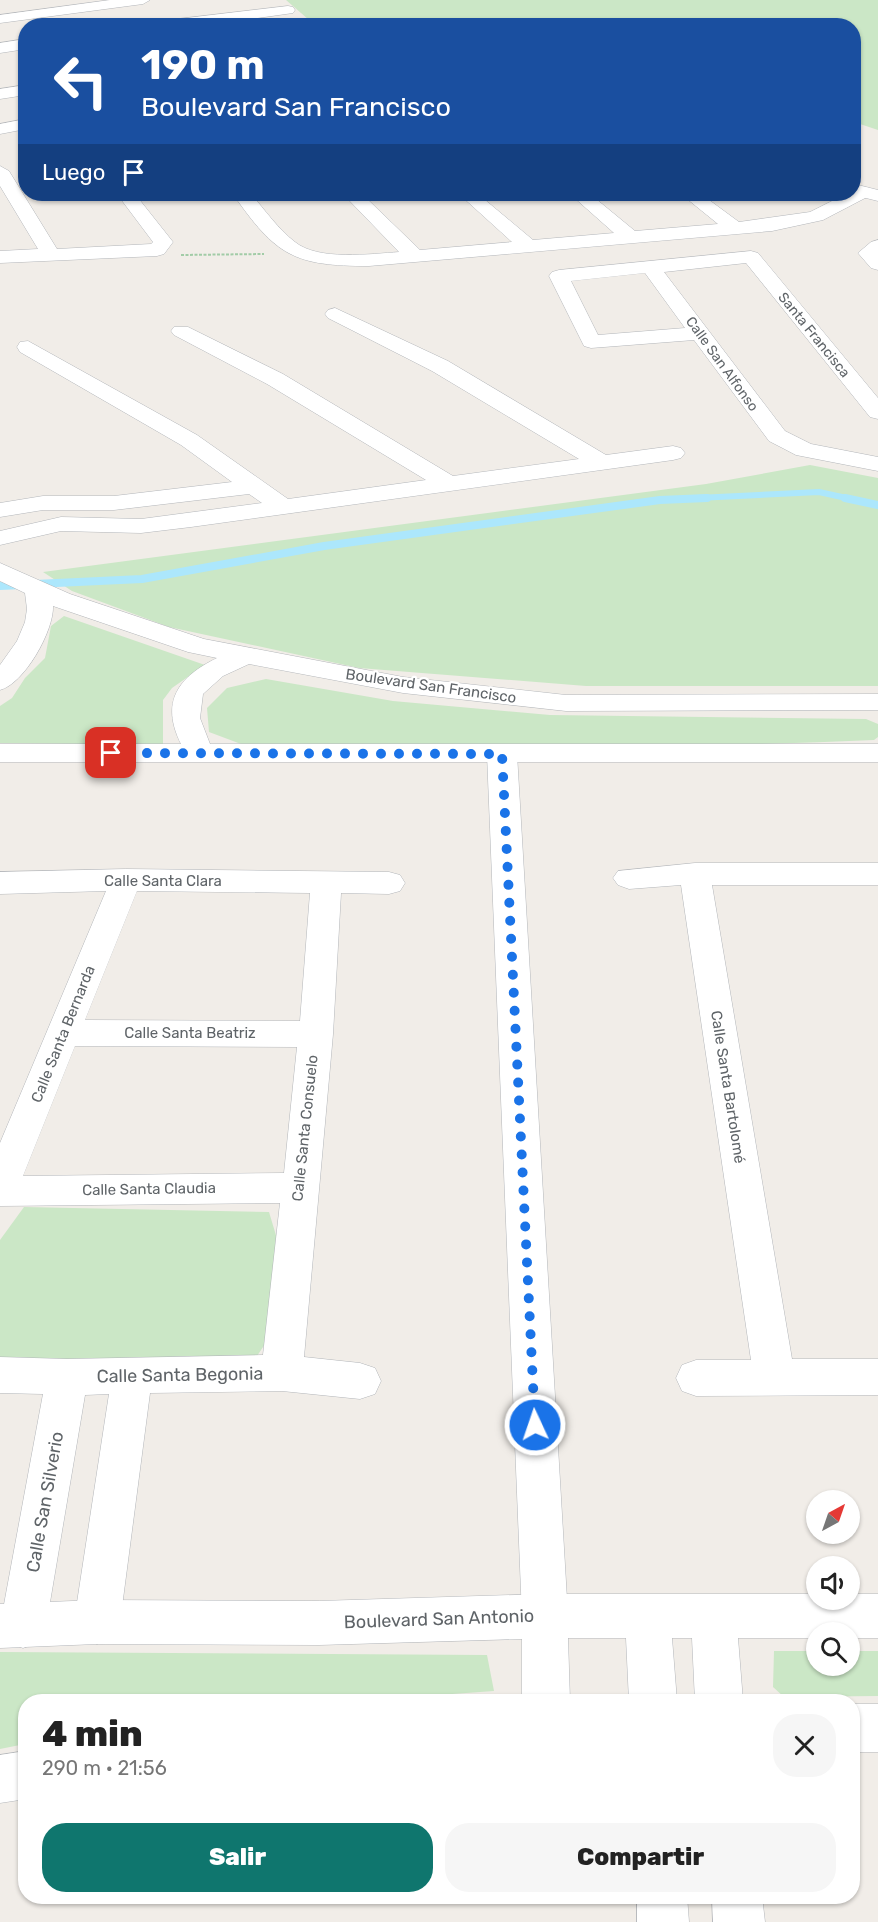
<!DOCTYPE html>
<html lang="es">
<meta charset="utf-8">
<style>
:root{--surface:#fff;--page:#f6f6f6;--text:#222;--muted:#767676;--accent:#0f766e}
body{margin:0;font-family:Rubik,sans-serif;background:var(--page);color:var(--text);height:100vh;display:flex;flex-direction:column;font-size:22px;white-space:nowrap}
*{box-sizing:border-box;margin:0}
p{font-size:20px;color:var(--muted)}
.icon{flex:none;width:33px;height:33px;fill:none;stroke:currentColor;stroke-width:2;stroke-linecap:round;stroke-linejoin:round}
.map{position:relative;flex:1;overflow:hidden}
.details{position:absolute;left:18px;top:1694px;width:842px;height:210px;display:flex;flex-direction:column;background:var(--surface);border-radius:24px;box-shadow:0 2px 4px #0004}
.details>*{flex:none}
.hud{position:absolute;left:18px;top:18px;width:843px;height:183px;border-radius:24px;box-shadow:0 2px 4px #0004;background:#1a4fa0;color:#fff;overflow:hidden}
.needle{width:39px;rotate:40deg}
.buttons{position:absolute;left:806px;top:1490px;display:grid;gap:12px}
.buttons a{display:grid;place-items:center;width:54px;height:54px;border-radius:50%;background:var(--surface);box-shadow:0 2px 4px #0004;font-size:30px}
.pin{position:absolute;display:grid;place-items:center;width:51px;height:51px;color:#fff;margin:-26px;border-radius:12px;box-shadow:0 3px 9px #0006}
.me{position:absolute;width:66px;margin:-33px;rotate:357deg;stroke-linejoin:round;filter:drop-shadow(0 0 4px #0008)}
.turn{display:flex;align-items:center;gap:21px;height:126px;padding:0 24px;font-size:27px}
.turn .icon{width:78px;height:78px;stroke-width:2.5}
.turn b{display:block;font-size:42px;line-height:51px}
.then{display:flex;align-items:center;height:57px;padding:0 24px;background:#0003;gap:12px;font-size:22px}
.round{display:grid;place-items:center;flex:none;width:63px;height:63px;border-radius:24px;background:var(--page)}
.summary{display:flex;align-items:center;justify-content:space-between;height:102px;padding:0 24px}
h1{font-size:36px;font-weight:800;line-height:45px}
.cta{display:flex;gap:12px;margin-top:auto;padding:12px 24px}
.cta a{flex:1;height:69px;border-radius:24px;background:var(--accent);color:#fff;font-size:24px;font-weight:800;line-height:69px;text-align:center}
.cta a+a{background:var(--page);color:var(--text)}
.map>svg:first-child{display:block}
.green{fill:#cbe7c6}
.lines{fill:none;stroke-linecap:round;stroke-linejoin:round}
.stream-far1{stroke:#ace7fc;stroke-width:6}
.stream{stroke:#ace7fc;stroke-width:8}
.minor-casing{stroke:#b3b6ba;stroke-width:1}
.tertiary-casing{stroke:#b3b6ba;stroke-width:1}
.path{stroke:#a2cca7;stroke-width:2;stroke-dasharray:3 1.5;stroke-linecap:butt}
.minor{fill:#fff;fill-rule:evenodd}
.tertiary{fill:#fff;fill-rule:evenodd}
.route{stroke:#1a73e8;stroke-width:10;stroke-dasharray:0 18}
.labels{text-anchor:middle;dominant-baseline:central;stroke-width:4.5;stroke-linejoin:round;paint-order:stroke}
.far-street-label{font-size:14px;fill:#5f6468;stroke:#fff}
.street-label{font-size:15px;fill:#5f6468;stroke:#fff}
.near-street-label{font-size:18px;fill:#5f6468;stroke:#fff}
</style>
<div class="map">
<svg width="878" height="1922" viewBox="0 0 878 1922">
<rect width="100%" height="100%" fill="#f1ede8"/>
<path class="green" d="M286 0H878V130L854 122V26H532L480 23 316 26Z
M810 465 878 478V686H586L359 668 169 627 72 591 43 572 706 484Z
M64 616 205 665 172 688 163 700V745L0 743V706L12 698 25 678 45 658 51 626Z
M266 679 393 701 550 715 866 719 878 724V737L874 740C663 750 452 746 241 744L209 732 207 708 227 688Z
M24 1207 269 1212 281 1252 267 1341 255 1359 0 1362V1240Z
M774 1651H816V1665H849V1651H878V1696L784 1697 773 1687Z
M0 1652 487 1655 494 1691 355 1701H26L25 1744 0 1749Z"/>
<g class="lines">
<path class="stream-far1" d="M677 499 819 492 851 499"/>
<path class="stream" d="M845 498 878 505
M35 584 142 579 324 546 660 500 707 498
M0 586 22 585"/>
<g class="minor-casing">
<path id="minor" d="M110 0H150L143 4 0 23V15Z
M288 6 293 7 295 10 293 13 201 26H154L161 21Z
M26 39V49L0 53V43Z
M26 119V129L0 134V124Z
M0 166 9 171 57 249 151 244 153 242 117 194H135L173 242 164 254 157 256 0 263V251L38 249 0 186Z
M863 187 869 188 872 192 869 196 823 220 772 231 369 266C294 266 276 256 233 194H251C265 210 278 229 295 242 318 261 371 254 399 252L343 194H362L420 250 512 242 459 194H478L533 240 614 233 570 194H590L635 231 718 224 681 194H701L739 222 810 212 846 194H854V190Z
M878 240V270L871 268 858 253 871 242Z
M751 251 758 253 878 398V419L870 417 746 263 664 272 785 431 811 444 878 457V471L796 455 769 441 694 340 591 348 584 346 549 276 552 272 559 270ZM645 273 685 328 598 335 571 281Z
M335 308 448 361 606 455 673 446 681 448 685 453 681 458 673 460 191 527 141 533 61 531 0 545V531L61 517 141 519 262 503 249 494 114 510H43L0 517V503L43 496H114L232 482 181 445 20 352 17 347 20 342 28 341 197 435 288 499 426 480 267 384 174 335 171 331 174 327H188L283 374 453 476 579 459 432 371 328 318 325 314 328 310Z
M502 745 512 748 517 754 568 1616 561 1632 545 1638 529 1632 522 1616 487 754 492 748Z
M695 863H878V885H712L792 1359H878V1395L696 1396 682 1391 676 1378 682 1365 696 1360H751L681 885 629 889 618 885 613 878 618 871Z
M126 869 389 872 400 875 405 883 400 891 389 894 341 893 333 1034 304 1357 360 1363 375 1368 381 1381 375 1394 360 1399 282 1391 150 1393 120 1622 113 1638 97 1644 81 1638 74 1622 109 1394 85 1395 46 1626 39 1642 23 1648 7 1642 0 1626 43 1394 0 1393V1357L67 1359 263 1355 280 1203 0 1206V1143L106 891 0 894V872ZM137 891 310 893 300 1021 85 1020ZM75 1046 297 1047 284 1173 23 1176Z
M637 1896H687L689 1922H637Z
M712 1896H762L765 1922H713Z"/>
</g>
<g class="tertiary-casing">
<path id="tertiary" d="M26 85V95L0 99V89Z
M854 184 878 190V201L850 194H854Z
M0 563 70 594 204 639 403 677 566 695 878 694V710L566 711 403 693 249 664 223 676 203 694 200 718 210 744H878V762H0V744H181C160 702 178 677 217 658L188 652 53 606C54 631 24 684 0 690V665L17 641 25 622 27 609 25 593 0 581Z
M545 1594H816V1599H849V1594H878V1638H849V1632H816V1638H738L743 1701H695L692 1638H672L677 1701H629L626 1638H568L570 1701H522V1639L319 1645 97 1644 0 1648V1604L97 1600 319 1601Z
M852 1704H878V1752H852Z
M26 1751V1799L0 1803V1755Z"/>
</g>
<path class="path" d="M181 255 264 254"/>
<use href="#minor" class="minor"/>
<use href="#tertiary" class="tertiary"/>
</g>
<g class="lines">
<path class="route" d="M111 753 502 754 535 1425"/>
</g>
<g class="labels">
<g class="far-street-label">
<text transform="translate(814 335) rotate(51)">Santa Francisca</text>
<text transform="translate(722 364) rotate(54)">Calle San Alfonso</text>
</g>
<g class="street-label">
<text transform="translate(431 686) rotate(8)">Boulevard San Francisco</text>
<text x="163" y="881">Calle Santa Clara</text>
<text x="190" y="1033">Calle Santa Beatriz</text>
<text transform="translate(63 1034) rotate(-68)">Calle Santa Bernarda</text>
<text transform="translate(728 1087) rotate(81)">Calle Santa Bartolomé</text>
<text transform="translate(305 1128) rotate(-84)">Calle Santa Consuelo</text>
<text transform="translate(149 1189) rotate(-1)">Calle Santa Claudia</text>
</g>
<g class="near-street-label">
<text transform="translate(180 1375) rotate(-1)">Calle Santa Begonia</text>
<text transform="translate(45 1502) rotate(-80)">Calle San Silverio</text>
<text transform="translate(439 1619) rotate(-2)">Boulevard San Antonio</text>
</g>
</g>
</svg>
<div class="buttons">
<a><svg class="needle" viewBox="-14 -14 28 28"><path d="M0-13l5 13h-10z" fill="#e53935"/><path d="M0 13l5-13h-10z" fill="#767676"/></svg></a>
<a><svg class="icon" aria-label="sound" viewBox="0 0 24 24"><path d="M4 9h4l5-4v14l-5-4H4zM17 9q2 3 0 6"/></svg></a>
<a><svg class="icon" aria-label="search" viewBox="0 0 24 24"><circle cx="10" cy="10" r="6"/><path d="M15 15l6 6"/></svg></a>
</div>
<div class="pin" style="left:111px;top:753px;background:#d93025"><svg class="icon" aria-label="arrive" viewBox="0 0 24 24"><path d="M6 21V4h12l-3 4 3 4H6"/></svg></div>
<svg class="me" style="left:535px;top:1425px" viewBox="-20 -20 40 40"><circle r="17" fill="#1a73e8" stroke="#fff" stroke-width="3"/><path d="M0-11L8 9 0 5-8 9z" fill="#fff"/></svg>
<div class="hud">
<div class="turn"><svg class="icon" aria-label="left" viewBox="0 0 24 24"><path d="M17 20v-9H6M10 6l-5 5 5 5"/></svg><div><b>190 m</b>Boulevard San Francisco</div></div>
<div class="then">Luego<svg class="icon" aria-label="arrive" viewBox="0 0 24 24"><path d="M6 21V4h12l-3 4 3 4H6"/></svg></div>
</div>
<section class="details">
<div class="summary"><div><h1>4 min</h1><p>290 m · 21:56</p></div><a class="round"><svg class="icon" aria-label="close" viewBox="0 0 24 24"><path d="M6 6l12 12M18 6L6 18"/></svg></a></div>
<div class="cta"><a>Salir</a><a>Compartir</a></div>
</section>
</div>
